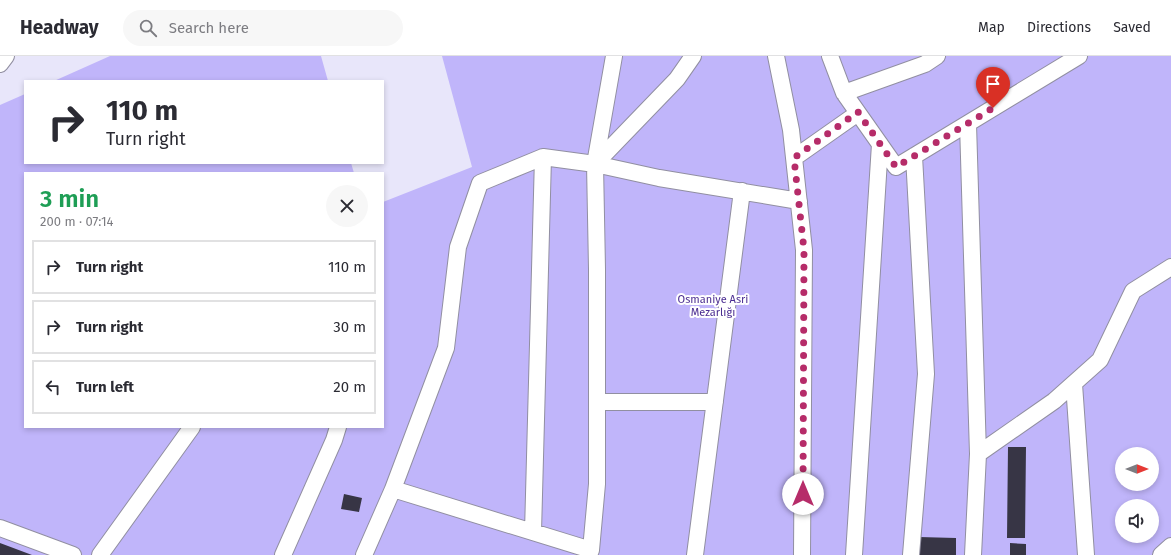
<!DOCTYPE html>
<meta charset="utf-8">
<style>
:root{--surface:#fff;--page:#f7f7f7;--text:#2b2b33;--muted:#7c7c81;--line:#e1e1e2}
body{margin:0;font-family:"Fira Sans",sans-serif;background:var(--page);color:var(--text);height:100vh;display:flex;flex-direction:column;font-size:15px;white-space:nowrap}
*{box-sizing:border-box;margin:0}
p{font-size:13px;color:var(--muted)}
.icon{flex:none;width:22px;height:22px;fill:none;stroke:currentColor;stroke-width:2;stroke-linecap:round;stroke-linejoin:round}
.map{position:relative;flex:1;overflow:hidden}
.panel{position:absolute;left:24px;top:116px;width:360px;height:256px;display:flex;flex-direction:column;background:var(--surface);border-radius:0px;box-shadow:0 2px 6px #0003}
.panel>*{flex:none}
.hud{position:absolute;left:24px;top:24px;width:360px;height:84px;border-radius:0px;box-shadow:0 2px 6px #0003;background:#fff;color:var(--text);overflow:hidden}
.needle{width:26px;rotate:90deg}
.tools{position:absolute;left:1115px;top:391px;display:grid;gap:8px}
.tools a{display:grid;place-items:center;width:44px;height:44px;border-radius:50%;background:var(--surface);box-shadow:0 2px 6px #0003;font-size:20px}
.pin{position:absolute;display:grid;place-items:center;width:34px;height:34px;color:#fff;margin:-41px -17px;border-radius:50% 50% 50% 0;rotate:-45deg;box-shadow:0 0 4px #0007}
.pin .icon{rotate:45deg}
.me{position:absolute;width:44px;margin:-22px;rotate:0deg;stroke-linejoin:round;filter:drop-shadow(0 0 3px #0008)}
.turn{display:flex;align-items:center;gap:14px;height:84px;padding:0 16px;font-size:18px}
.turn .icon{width:52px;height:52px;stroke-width:2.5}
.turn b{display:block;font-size:28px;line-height:34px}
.round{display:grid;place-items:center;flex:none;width:42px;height:42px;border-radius:21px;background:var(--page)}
.head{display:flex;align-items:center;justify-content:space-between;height:68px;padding:0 16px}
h1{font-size:24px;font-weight:600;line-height:30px;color:#1e9e55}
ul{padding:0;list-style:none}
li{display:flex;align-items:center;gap:12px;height:54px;margin:0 8px 6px;padding:0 8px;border:2px solid var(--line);border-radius:0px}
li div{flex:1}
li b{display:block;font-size:15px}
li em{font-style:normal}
header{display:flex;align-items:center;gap:24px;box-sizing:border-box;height:56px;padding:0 20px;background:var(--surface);border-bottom:1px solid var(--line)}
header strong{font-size:19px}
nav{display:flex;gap:22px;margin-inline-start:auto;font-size:14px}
.search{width:280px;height:36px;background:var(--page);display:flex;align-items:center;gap:10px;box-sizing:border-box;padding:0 14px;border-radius:22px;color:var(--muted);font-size:15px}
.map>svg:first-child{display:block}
.green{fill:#c0b5fa;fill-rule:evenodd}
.building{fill:#373545}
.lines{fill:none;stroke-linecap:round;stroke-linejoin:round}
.minor-casing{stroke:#918fa1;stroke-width:18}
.minor{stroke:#fff;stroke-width:16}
.route{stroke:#b62c69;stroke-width:7;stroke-dasharray:0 12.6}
.labels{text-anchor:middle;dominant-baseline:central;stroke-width:4;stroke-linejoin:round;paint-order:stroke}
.park-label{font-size:11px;fill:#4b2d91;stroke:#fff}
</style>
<header>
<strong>Headway</strong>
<div class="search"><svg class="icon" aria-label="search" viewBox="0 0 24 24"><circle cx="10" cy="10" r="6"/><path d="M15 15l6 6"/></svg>Search here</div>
<nav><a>Map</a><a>Directions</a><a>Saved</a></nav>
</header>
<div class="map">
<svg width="1171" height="499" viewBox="0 0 1171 499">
<rect width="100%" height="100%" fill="#e8e6fa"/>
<path class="green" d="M110 0H321L328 25H54Z
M442 0H1171V499H0V49L25 38V107H351L354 117H25V371H383V146L472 111ZM1122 398H1152V428H1122ZM1122 450H1152V480H1122Z"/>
<path class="building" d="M1008 391H1026L1025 482H1007Z
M344 438 362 442 359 456 341 453Z
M919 481 956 482V499H919Z
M0 487 32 499H0Z
M1010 487 1026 488V499H1010Z"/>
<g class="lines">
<g class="minor-casing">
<path id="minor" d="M776 0 791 74 804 194 802 499
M830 0 844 37 896 111 1079 0
M0 8 6 0
M844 37 925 8 937 0
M968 68 978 398 973 499
M794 102 858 57
M595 108 614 0
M1074 328 1086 499
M597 346H715
M978 398 1054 345 1100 304 1133 235 1171 211
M0 472 73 499
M533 476 543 101
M591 494 393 433 446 292 458 191 480 127 543 101 595 108 659 122 799 145
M100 499 192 371
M283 499 334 384 338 371
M364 499 393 433
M589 499 591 494 597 428V213L595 108 677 23 693 0
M695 499 742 135
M854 499 880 88
M911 499 926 318 914 100
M1161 499 1171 490"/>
</g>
<use href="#minor" class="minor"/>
</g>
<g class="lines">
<path class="route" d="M803 438 804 194 794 102 858 56 896 111 993 52"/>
</g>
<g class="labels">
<g class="park-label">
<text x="713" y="243">Osmaniye Asri<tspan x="713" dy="13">Mezarlığı</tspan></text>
</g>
</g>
</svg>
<div class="tools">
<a><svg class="needle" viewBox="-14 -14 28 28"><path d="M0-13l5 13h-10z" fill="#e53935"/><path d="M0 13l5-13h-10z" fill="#7c7c81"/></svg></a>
<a><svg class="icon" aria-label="sound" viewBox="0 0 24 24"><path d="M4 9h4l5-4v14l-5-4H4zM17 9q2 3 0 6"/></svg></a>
</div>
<div class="pin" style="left:993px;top:52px;background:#d93025"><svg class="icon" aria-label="arrive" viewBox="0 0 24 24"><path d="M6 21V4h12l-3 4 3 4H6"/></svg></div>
<svg class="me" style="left:803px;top:438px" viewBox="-20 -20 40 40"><circle r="19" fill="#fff"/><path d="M0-13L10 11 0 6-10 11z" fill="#b62c69"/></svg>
<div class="hud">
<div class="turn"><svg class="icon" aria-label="right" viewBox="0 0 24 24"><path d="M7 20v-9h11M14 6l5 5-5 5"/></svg><div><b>110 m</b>Turn right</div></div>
</div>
<section class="panel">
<div class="head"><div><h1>3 min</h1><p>200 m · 07:14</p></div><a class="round"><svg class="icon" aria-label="close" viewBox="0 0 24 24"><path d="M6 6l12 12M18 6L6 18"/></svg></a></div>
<ul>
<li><svg class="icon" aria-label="right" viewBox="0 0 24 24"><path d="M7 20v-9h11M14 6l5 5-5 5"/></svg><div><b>Turn right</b></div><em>110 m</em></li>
<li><svg class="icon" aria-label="right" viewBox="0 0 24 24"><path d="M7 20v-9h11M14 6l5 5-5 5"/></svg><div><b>Turn right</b></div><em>30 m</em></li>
<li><svg class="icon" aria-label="left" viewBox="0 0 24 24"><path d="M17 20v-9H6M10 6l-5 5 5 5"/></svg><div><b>Turn left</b></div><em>20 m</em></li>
</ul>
</section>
</div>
